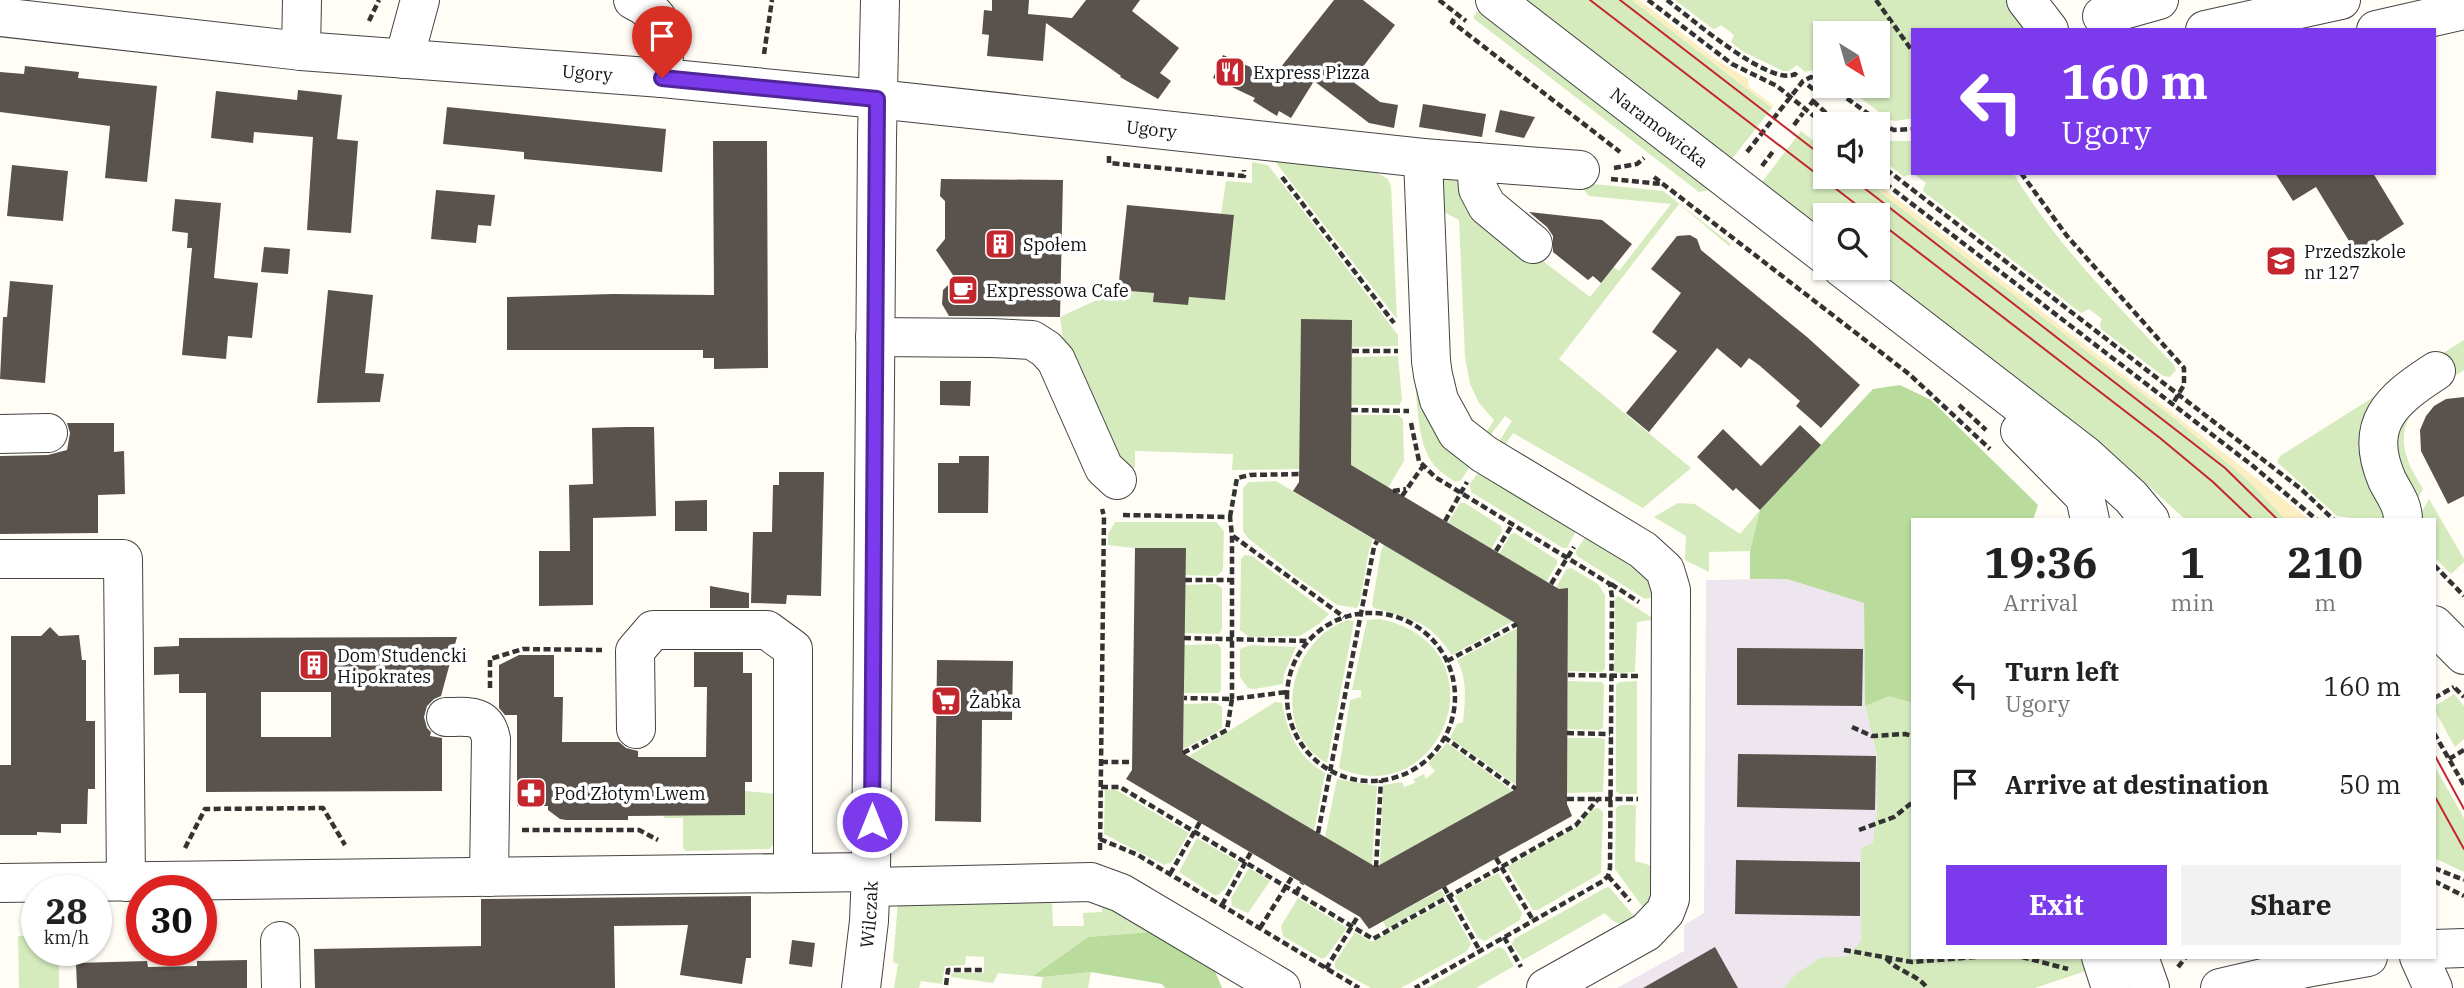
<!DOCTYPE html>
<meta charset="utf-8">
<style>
:root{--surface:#fff;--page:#f2f2f2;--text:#222;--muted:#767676;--accent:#7c3aed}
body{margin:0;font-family:"IBM Plex Serif",serif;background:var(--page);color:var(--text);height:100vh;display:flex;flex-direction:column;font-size:26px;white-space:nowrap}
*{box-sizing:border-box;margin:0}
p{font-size:23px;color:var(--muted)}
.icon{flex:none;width:38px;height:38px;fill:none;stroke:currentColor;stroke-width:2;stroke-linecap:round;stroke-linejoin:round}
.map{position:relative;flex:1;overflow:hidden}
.sheet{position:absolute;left:1911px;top:518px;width:525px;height:441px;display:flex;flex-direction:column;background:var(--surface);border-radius:0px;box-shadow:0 2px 5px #0004}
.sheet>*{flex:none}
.banner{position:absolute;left:1911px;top:28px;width:525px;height:147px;border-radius:0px;box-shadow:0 2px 5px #0004;background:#7c3aed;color:#fff;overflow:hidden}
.needle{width:46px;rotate:143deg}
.tools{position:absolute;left:1813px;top:21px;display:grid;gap:14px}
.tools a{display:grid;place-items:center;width:77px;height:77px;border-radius:0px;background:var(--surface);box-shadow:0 2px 5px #0004;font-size:35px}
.speed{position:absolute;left:21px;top:875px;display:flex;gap:14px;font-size:35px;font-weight:700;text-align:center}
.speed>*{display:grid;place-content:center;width:91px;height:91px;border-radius:50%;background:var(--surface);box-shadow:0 2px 5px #0004;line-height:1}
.speed small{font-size:18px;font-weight:400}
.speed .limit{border:10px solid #d22;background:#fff;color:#111}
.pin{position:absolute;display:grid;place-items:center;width:60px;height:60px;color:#fff;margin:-72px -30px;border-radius:50% 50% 50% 0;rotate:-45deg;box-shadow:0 0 7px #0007}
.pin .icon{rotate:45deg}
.me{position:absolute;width:77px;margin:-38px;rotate:0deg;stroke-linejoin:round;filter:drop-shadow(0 0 5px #0008)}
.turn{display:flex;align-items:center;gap:24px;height:147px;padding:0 35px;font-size:32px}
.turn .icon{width:91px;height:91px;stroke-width:2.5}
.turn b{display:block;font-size:49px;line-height:60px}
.eta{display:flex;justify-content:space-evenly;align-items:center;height:119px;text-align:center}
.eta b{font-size:42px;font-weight:700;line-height:49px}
.primary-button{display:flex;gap:14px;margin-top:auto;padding:14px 35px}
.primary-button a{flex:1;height:80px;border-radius:0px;background:var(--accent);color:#fff;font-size:28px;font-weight:700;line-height:80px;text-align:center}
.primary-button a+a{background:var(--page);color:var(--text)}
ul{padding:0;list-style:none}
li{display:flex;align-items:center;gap:21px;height:98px;padding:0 35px}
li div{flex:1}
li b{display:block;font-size:26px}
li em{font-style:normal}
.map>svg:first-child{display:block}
.industrial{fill:#eee6ef}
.green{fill:#d5ebbd}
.forest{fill:#b9dc9c}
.sand{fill:#fbeec1}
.building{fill:#5a524d;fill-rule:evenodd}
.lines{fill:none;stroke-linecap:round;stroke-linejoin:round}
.minor-casing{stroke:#444;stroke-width:40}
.path{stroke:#333;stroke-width:4.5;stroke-dasharray:7 3.5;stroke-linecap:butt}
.minor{stroke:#fff;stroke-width:38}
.tram{stroke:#c4262e;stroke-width:2}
.route-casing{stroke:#51269a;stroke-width:18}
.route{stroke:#7c3aed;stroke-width:12}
.labels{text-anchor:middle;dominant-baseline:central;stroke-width:7;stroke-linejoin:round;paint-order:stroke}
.street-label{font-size:18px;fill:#111;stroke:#fff}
.poi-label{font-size:18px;fill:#111;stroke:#fff;text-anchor:start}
</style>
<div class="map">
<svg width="2464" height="988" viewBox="0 0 2464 988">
<rect width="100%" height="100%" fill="#fffdf5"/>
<path class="industrial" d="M1787 579 1864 603 1865 706 1877 755V812L1867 938 1821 988H1617L1684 951V925L1704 913 1706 580Z"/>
<path class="green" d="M1525 0H1632L1772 108 1732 159Z
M1675 0H2010L2032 30H1913V118L1895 121 1888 119 1845 86H1878V33H1825V72L1813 70 1805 72 1797 65 1789 71H1783L1742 51 1731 42 1734 35 1721 25 1717 28 1713 29Z
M1477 11 1709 190 1699 192 1473 18Z
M1801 131 1825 150V177H1861L2179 422 2249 481 2286 520H2186L2098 440 1874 268H1878V215H1825V231L1762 182Z
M1878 135 1889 141H1913V173L1904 177 1878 156Z
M1273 159 1372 170 1388 179 1391 186 1397 319Z
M1252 162 1268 165 1398 335V346L1352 347V320H1301L1300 469 1232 470 1233 454 1135 451V468L1120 465 1064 345 1060 317 1118 290 1154 293 1188 305 1189 297 1225 300 1234 215 1221 214 1226 181 1252 183Z
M1454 171 1492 222 1590 297 1614 267 1619 271 1671 204 1589 196 1584 190V183L1663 191 1731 244 1729 246 1679 204 1559 359 1691 468 1643 508 1513 433 1501 451 1495 448 1512 421 1505 416 1486 441 1482 439 1494 420 1479 403 1470 384 1465 357 1459 220 1442 211 1439 177Z
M1913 173H2013C2056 244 2117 305 2174 365L2176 370 2170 377 2163 376 2101 329 2100 324 2102 319 2089 309 2081 313 1924 192 1923 190 1926 183Z
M2464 340V370C2434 389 2394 412 2406 454 2409 467 2417 478 2423 489L2414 505 2420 515 2429 499 2464 559V562L2451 574 2434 557V520H2368L2337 516 2277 462 2280 456Z
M1398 356 1402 400 1399 405H1351L1352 357Z
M1414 374 1471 465 1461 480 1455 482C1448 477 1440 472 1434 465 1416 442 1418 402 1414 374Z
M1351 415H1397L1403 419 1404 461 1388 488 1351 465Z
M1480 470 1577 529 1567 548H1563L1471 492 1470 484Z
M1276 481 1373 539 1369 550 1360 601 1357 608 1337 605 1294 575 1248 538 1243 531V488L1249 482Z
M1460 503H1465L1501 526 1502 531 1491 549 1448 523Z
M1678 503 1695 504 1740 534 1760 510 1750 551 1709 552V572L1685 560 1686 536 1654 517Z
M1115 522H1216L1224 531 1223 570 1217 576 1185 575 1186 548H1134L1108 545V534Z
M1515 533 1557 560V564L1546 582 1499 554 1511 534Z
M1587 534 1643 568 1656 596 1645 599 1577 556 1576 551Z
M1384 545 1513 621 1452 655C1428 619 1412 620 1374 608L1372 605 1381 551Z
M1245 555 1252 556 1329 614 1319 624 1300 636 1249 637 1240 630 1241 559Z
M1571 568 1598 584 1605 595V669L1601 672 1568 671V589L1567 594 1556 588 1566 570Z
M1216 584 1222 588V629L1219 634 1184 633 1185 585Z
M1618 596 1651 617 1652 620 1637 622 1635 672 1618 673 1614 671 1615 599Z
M1380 619C1508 647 1441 814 1339 768L1350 700 1361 697V690H1352L1367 620Z
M1348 620 1354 621 1327 763C1269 731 1289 639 1348 620Z
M1517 628 1516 785 1450 738 1457 724 1463 722C1465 700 1468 681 1457 660Z
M1218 644 1221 648V690L1219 693H1184V645Z
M1251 645 1296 647 1284 674 1283 684 1254 689 1248 688 1240 677V649Z
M1568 681 1602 682 1604 685 1603 728 1599 730 1567 729Z
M1637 681V794H1620L1616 791V684L1620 682Z
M2454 694 2464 706V739L2455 747 2435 711V706Z
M1889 695 1913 703V957H2088L2089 970 2035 988H1784L1796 974 1820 958 1848 956 1861 941V848L1873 843 1877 812V755L1865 706Z
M1275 702 1282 703C1288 734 1297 756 1325 773L1314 831 1189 756Z
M1216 703 1222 707V727L1217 732 1183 749 1184 704Z
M1567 738H1601L1605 740 1603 792 1567 793Z
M1447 743 1513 791 1380 865 1383 785 1402 782 1404 787 1415 783 1414 779 1424 774 1426 779 1435 771 1428 763Z
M2434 765 2464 818V872L2434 858Z
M1337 779 1377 786 1372 865 1325 837Z
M1105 789 1116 790 1189 833 1172 862 1164 865 1104 834Z
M745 791 777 794 775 843 769 849 686 851 683 848V818H664L665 803Z
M1621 805H1636L1635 861 1649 865 1656 877 1650 907 1642 906 1615 869 1616 808Z
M1598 808 1603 812 1601 873 1538 910H1533L1507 867 1579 826 1592 809Z
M1197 838 1240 863 1225 889 1218 895H1214L1179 872Z
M1249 868 1270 881 1248 913 1232 906 1231 898Z
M1498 873 1522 913 1520 920 1485 941 1478 938 1455 896Z
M1609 887 1634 916V920C1620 927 1615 924 1605 913L1523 960 1512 944 1514 939 1605 888Z
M1441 890 1445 896 1387 929 1383 921Z
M1102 898 1161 931 1088 937 1033 976 998 973 993 983 951 977V973H984V957L966 956 965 965 945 966 942 984 921 981 919 988H894L898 964 893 962 898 902H1052L1053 926H1084L1083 913 1102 912Z
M1298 898 1347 928 1326 957 1322 959 1283 936 1281 926Z
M1447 901 1471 944 1467 951 1401 988H1371L1335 968V962L1355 932 1372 942Z
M18 936H37V950H59V988H19Z
M1499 947 1504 949 1514 966 1476 988H1427Z
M1091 972 1088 988H1041L1043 977Z"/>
<path class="forest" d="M1900 385 1931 400 2038 505 2033 520H1913V703L1889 696 1865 706 1864 603 1787 579H1750V551L1760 510 1873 389Z
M1161 931 1211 962 1222 988H1165L1162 984 1091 972 1043 977 1033 976 1088 937Z"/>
<path class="sand" d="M1632 0H1639L1718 61 1748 79 1749 87 1774 106 1772 108Z
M1861 177H1869L2310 520H2286L2249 481 2179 422Z"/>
<path class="building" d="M992 0H1029L1028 14 1072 18 1086 0H1140L1132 11 1179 48 1160 73 1171 81 1158 99 1120 77 1121 76 1046 23 1043 61 987 56 989 35 982 34 984 10 992 11Z
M1334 0H1363L1395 25 1352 81 1380 102 1398 105 1394 128 1369 123 1314 81 1291 118 1279 111 1277 116 1253 101 1255 98 1213 78 1223 55 1273 77Z
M25 66 79 72 78 78 157 86 147 182 105 178 110 126 0 112V72L24 74Z
M298 90 342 95 337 139 358 141 351 233 307 230 313 137 254 132 253 143 211 138 216 91 297 100Z
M1423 104 1486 114 1482 137 1419 127Z
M447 107 666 129 662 172 524 159V152L443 144Z
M1500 110 1535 117 1524 138 1495 132Z
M713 141H767L768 368 714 369V358H703V350H507V297L613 294 714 295Z
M12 165 68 171 63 221 7 216Z
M2275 173H2373L2404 224 2357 254 2316 187 2293 201Z
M941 179 1063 180 1060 317 949 316 942 304 943 290 955 278 936 250 945 239V201L940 196Z
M436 190 495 195 491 226 478 225 476 243 431 239Z
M175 199 221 203 214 278 258 283 252 338 228 336 226 359 182 355 192 248H187L188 233 172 231Z
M1127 205 1234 215 1225 300 1189 297 1188 305 1153 302 1154 293 1118 290Z
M1529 212 1602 220 1632 244 1601 283 1593 276 1588 280 1553 252V236L1547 227Z
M1690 235 1697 239 1701 250 1807 337 1860 385 1821 428 1796 406 1800 401 1759 365 1749 358 1741 368 1717 348 1649 432 1626 413 1677 351 1652 332 1681 293 1651 269 1677 236Z
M264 247 290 249 288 274 261 272Z
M10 281 53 285 45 383 0 379 3 317H7Z
M328 290 373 295 365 373 384 374 380 402 317 403Z
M1301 319 1352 320 1351 465 1559 589 1568 588 1567 804 1572 816 1369 929 1360 917 1126 779 1132 770 1135 548H1186L1183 753 1376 867 1516 789 1517 624 1293 491 1299 482Z
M940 381H971L970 406 940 405Z
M2464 397V496L2448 504 2421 451 2420 430 2426 416 2434 406 2446 399Z
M67 423H114V452L124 451 125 494 98 495V533L0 534V456L48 455 67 450 70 433Z
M1800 425 1821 445 1760 510 1736 488 1733 491 1697 457 1723 429 1761 466Z
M625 427H654L656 516 593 518V605L539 606V551H570L569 485 593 484 592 428Z
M959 456H989L988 513H938V463H959Z
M779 472H824L821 596 787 595 786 604 751 603 753 532H772L773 485H779Z
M707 500V531H675V501Z
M710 586 749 593V608H710Z
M50 627 59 636 79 635 82 660H86V721H95V789H88L87 824H61V833L37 832V835H0V765H11V636H41Z
M457 637 441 696 434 699 427 706 424 717 427 728 431 732 430 736 442 738V791L206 792V693H179V674L154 675V647L179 646V638ZM261 692H331V737H261Z
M1737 648 1863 649 1862 706 1737 705Z
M694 652H743V673H752V782H745V815L628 816V820H566L560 819 548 810V806H517V715H505L499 708V665L519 655H554V697H563L562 742H619L626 748 638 751V757H706L707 687H694Z
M937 660 1013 661 1012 720H982L981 822 935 821Z
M1738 754 1876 756 1875 810 1737 807Z
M1736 860 1860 862V916L1735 914Z
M751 896V958H746L742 984 680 975 688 925 614 926 615 988H315L314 949 481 946V899Z
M792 940 815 943 812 967 789 964Z
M1715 947 1738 988H1643Z
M247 960V988H77L76 963 147 961 148 967 197 966V961Z"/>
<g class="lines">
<g class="minor-casing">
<g id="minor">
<path d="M633 0C672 18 665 42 662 78"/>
<path id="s1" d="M1495 0 1825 255"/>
<path d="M2026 0 2049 30"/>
<path d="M2102 16 2159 0"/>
<path id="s2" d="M0 17 301 51 662 78 877 99 1423 158 1580 170"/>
<path d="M2205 30 2341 0"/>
<path d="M2376 30 2464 10"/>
<path d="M301 51 302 0"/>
<path d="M404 59 420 0"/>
<path d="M1423 158 1431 361 1433 375 1439 400 1457 433 1484 454 1643 550 1665 570 1671 590 1670 899 1665 912 1646 932 1546 988"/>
<path d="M1476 162 1478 189 1487 206 1533 244"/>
<path d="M1842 268 2085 455 2131 497 2150 520"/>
<path d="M875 337 992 338 1032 340 1046 349 1056 360 1104 468 1117 480"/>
<path d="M2020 431 2085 497 2090 520"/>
<path d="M0 434 48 433"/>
<path d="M2403 520C2403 504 2394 494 2387 480 2363 424 2391 400 2436 371"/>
<path d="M0 559H123L126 882"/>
<path d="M2434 625 2464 655"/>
<path d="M446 717C468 717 486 713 491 739L489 877"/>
<path d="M636 729 635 651 653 630H767L793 649V872"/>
<path d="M0 883 871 872"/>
<path d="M871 887 1091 882 1121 893 1281 988"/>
<path d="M280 941 281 988"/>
<path d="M2434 949 2464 948"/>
<path d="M2101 957 2111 988"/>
<path d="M2139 957 2150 988"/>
<path d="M2419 957 2433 988"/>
<path id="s3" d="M861 988 869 921 871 872 877 138 880 0"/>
<path d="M2220 988 2306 968 2368 957"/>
</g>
</g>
<path class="path" d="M1439 0 1466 21
M1648 0 1732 64 1777 86 1825 125
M1667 0C1688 16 1771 88 1795 74L1798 77
M1876 0 1913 52
M1454 19 1452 22 1620 152
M369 21 379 0
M764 54 772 0
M1808 85 1819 94
M1830 86 1885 126 1894 130 1913 129
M1813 101 1838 124
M1810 105 1825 85
M1794 125 1803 113
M1747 152 1803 81 1811 77 1825 83
M1109 156V163L1244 176V170
M1878 163 2301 489 2334 520
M1762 166 1774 150
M1614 168 1637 164 1644 158
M2021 173 2067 236 2184 368V385L2172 405
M1282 177 1394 323
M1654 177 1909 374 1990 449
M1877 177 2253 466 2317 520
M1611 179 1661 184
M1352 351H1398
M1959 405 1986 430
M1351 410 1409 411
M1411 423 1419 461 1435 477 1610 584 1612 597 1610 868 1608 876 1603 881 1415 988
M1393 491 1406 489
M1402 496 1423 466
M1123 515 1230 517 1232 535V699L1287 692
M1230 517 1237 478 1250 475 1300 474
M1445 521 1467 482
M1233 536 1344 617
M1496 551 1512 525
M2434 565 2464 596
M1185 580H1232
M1551 584 1574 547
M1611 584 1639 602
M1287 697a84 84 0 1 1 168 0a84 84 0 1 1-168 0Z
M1184 638 1308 641
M1447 661 1517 624
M1568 675 1639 676
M490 688V659L523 649 602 650
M2455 688 2464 697
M2434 698 2454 687
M1852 727 1872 736 1905 734 1913 736
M1567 733 1610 734
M2434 733 2464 785
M1444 737 1516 789
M1183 753 1227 730 1232 699 1184 698
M2449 759 2464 750
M1101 762H1132
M1101 787H1120L1373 939 1576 825 1598 799H1638
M1567 799H1597
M522 830H639L658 840
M1859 830 1894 817 1913 802
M1318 833 1374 547 1377 541
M1100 839 1138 855 1359 988
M185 848 205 809 323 808 345 845
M1100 850 1104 516 1102 509
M1496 858 1533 920
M1376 867 1381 780
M2434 868 2464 880
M1170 874 1200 822
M1608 876 1630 901
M2434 881 2464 896
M1444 887 1480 951
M1296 893 1302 883
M1222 905 1251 852
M1260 928 1292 877
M1504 937 1521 967
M1844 950 1912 962 1976 957
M2022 957 2068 969
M1886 958C1897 972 1918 974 1927 988
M2178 967 2186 957
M1326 969 1358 916
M946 985 948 970H982"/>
<use href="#minor" class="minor"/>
<path class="tram" d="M1590 0 1870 215
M1620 0 1825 158
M1850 177 2225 468 2278 520
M1878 221 2160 438 2213 482 2253 520
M2434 754 2464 809
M2434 795 2464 849"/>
</g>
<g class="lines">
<g class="route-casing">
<path id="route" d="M662 78 877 99 872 822"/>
</g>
<use href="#route" class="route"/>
</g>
<defs>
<g id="restaurant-square" transform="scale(1.575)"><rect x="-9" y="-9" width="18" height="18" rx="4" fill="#c4262e" stroke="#fff"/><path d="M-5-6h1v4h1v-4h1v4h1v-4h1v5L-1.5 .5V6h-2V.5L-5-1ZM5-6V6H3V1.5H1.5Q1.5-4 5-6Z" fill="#fff"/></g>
<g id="building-square" transform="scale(1.575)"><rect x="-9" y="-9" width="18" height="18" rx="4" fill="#c4262e" stroke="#fff"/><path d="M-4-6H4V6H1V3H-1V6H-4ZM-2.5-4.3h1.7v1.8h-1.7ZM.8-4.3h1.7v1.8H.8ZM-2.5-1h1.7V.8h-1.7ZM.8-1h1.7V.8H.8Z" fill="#fff"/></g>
<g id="school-square" transform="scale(1.575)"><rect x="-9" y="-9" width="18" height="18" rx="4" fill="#c4262e" stroke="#fff"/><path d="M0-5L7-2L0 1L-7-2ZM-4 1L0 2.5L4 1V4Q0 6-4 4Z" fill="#fff"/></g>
<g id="cafe-square" transform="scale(1.575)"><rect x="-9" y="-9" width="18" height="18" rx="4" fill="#c4262e" stroke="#fff"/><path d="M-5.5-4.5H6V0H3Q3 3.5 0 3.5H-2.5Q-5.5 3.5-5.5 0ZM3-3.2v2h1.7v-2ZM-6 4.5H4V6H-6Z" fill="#fff"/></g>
<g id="supermarket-square" transform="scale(1.575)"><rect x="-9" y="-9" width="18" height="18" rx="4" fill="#c4262e" stroke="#fff"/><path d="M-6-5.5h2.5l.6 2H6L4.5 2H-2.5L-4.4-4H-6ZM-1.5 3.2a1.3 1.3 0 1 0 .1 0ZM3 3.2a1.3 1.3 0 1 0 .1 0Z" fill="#fff"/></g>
<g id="pharmacy-square" transform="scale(1.575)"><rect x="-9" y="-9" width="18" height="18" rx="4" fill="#c4262e" stroke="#fff"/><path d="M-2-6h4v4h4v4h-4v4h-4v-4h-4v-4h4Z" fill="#fff"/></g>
</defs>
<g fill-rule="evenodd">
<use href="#restaurant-square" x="1230" y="72"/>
<use href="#building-square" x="1000" y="244"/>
<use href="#school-square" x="2281" y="261"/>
<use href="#cafe-square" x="963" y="290"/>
<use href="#building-square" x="314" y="665"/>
<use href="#supermarket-square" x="946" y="701"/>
<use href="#pharmacy-square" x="531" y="793"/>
</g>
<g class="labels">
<g class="street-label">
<text stroke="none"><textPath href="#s2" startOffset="590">Ugory</textPath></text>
<text stroke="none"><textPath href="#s1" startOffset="208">Naramowicka</textPath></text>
<text stroke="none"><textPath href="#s2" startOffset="1157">Ugory</textPath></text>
<text stroke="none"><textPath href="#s3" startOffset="74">Wilczak</textPath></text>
</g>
<g class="poi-label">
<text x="1253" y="72">Express Pizza</text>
<text x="1023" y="244">Społem</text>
<text x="2304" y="251">Przedszkole<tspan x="2304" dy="21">nr 127</tspan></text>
<text x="986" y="290">Expressowa Cafe</text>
<text x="337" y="655">Dom Studencki<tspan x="337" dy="21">Hipokrates</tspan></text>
<text x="969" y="701">Żabka</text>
<text x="554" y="793">Pod Złotym Lwem</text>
</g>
</g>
</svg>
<div class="tools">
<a><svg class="needle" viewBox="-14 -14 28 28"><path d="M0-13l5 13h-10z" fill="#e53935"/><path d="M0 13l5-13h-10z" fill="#767676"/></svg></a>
<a><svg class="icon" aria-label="sound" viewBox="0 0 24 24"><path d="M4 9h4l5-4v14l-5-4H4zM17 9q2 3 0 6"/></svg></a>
<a><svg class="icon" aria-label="search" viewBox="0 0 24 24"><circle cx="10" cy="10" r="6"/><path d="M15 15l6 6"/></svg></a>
</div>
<div class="speed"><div>28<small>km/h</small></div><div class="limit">30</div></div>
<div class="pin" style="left:662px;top:78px;background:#d93025"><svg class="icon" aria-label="arrive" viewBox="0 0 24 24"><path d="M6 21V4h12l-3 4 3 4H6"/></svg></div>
<svg class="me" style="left:872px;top:822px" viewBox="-20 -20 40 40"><circle r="17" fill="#7c3aed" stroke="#fff" stroke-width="3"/><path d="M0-11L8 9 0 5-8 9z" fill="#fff"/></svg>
<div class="banner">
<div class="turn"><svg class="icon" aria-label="left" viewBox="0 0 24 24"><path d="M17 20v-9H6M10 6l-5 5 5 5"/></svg><div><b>160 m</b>Ugory</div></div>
</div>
<section class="sheet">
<div class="eta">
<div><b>19:36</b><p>Arrival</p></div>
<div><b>1</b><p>min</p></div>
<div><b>210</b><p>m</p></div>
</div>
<ul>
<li><svg class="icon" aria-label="left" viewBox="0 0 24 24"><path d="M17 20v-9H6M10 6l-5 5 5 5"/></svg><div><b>Turn left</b><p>Ugory</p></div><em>160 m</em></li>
<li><svg class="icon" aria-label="arrive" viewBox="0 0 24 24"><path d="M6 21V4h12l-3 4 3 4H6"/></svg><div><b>Arrive at destination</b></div><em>50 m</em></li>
</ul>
<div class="primary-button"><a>Exit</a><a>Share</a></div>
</section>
</div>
